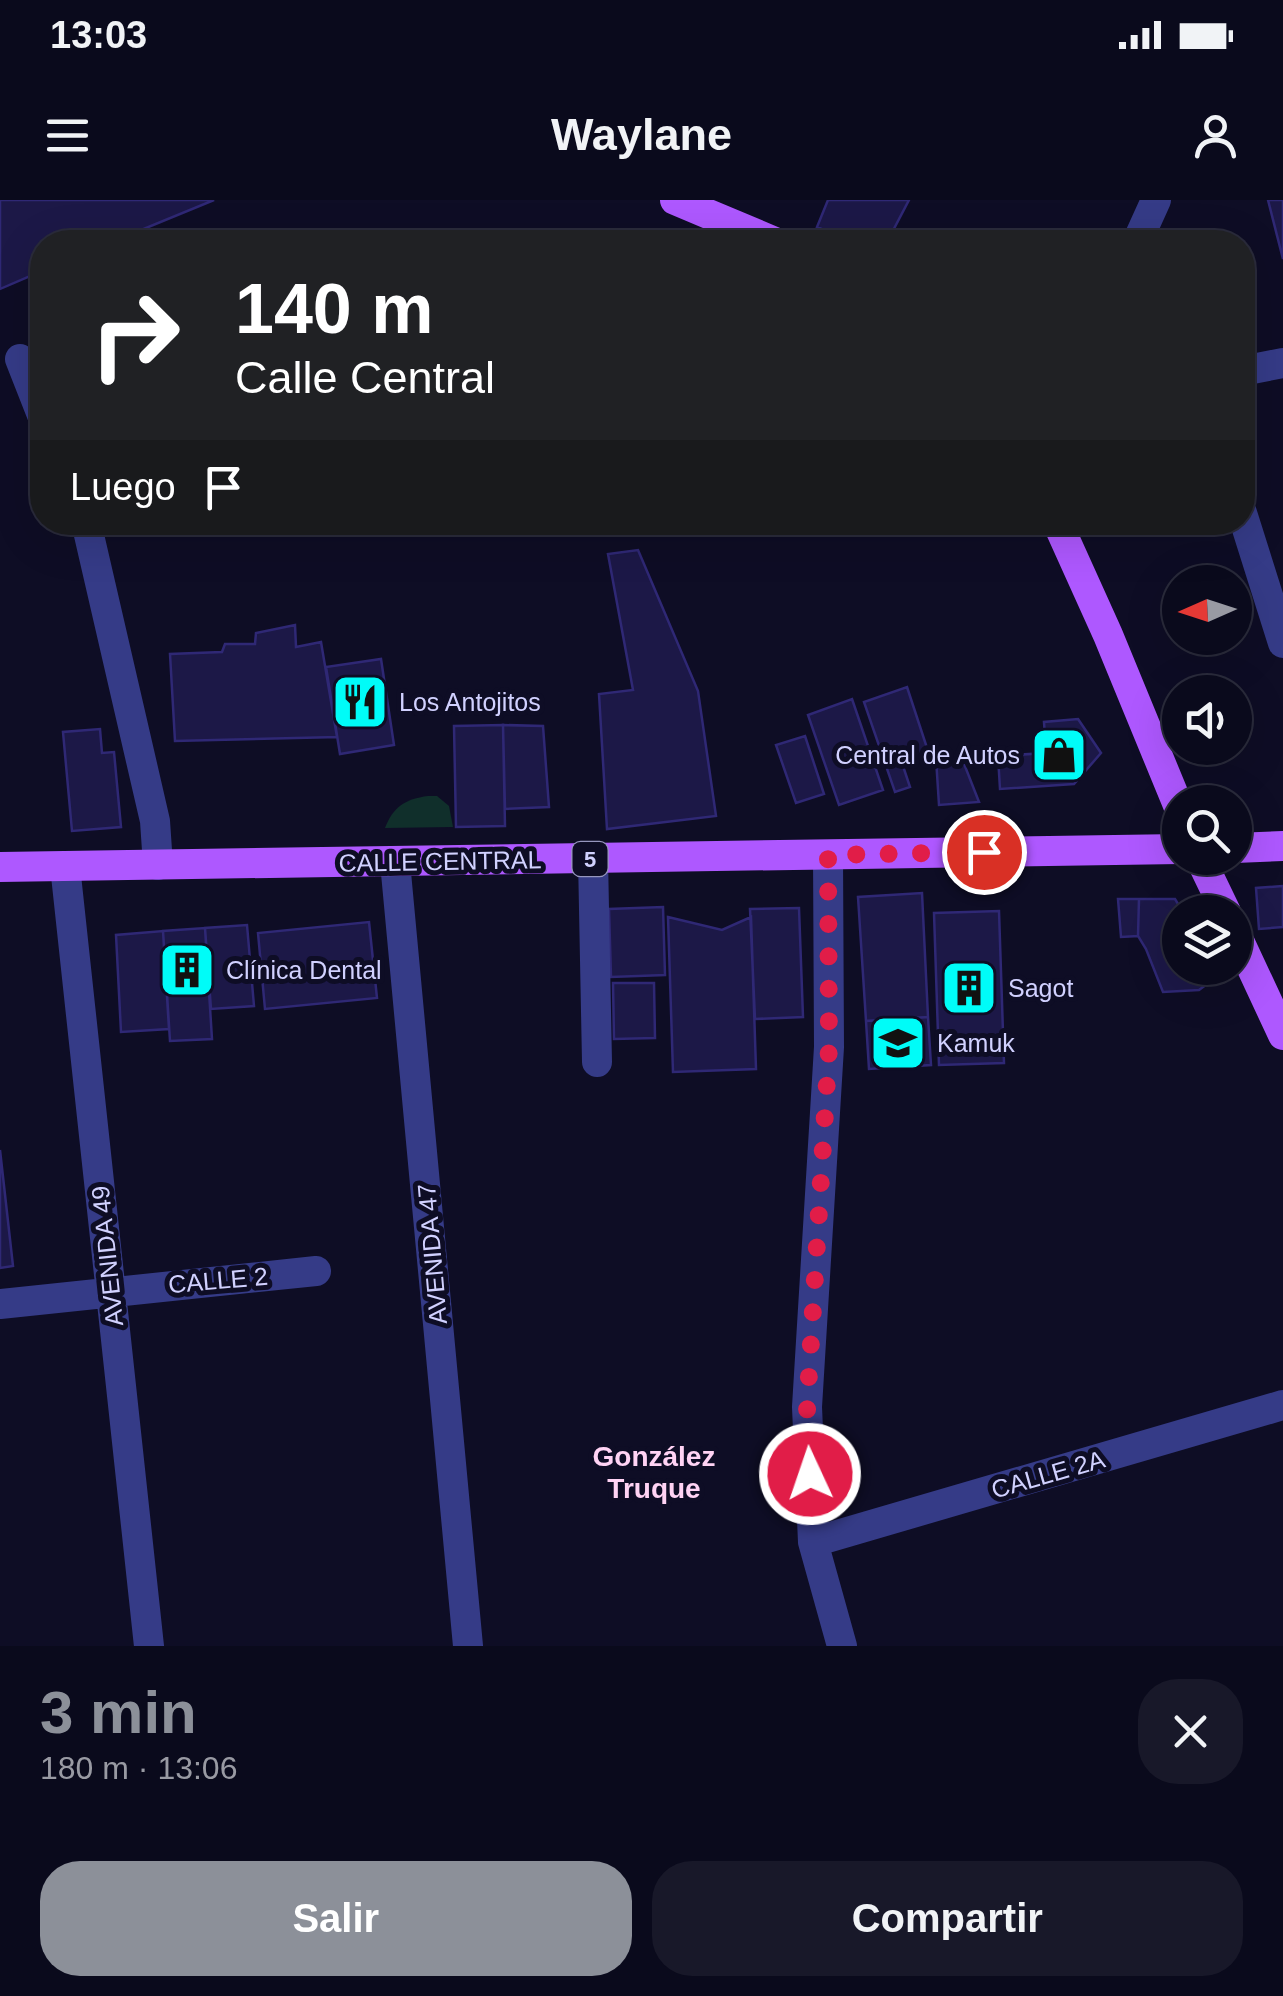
<!DOCTYPE html>
<html lang="es">
<meta charset="utf-8">
<style>
:root{--surface:#0a0a1c;--page:#181829;--text:#f1f3f6;--muted:#999aa3;--line:#2a2b3b;--accent:#8c9099}
body{margin:0;font-family:Arial,sans-serif;background:var(--page);color:var(--text);height:100vh;display:flex;flex-direction:column;font-size:38px;white-space:nowrap}
*{box-sizing:border-box;margin:0}
p{font-size:32px;color:var(--muted)}
.icon{flex:none;width:55px;height:55px;fill:none;stroke:currentColor;stroke-width:2;stroke-linecap:round;stroke-linejoin:round}
.map{position:relative;height:1446px;overflow:hidden}
.details{display:flex;flex-direction:column;background:var(--surface);flex:1}
.details>*{flex:none}
.top-card{position:absolute;left:30px;top:30px;width:1225px;height:305px;border-radius:40px;box-shadow:0 10px 40px #0002,0 0 0 2px var(--line);background:#202124;color:#fff;overflow:hidden}
.needle{width:65px;rotate:267deg}
.fabs{position:absolute;left:1162px;top:365px;display:grid;gap:20px}
.fabs a{display:grid;place-items:center;width:90px;height:90px;border-radius:50%;background:var(--surface);box-shadow:0 10px 40px #0002,0 0 0 2px var(--line);font-size:50px}
.pin{position:absolute;display:grid;place-items:center;width:85px;height:85px;color:#fff;margin:-42px;border:5px solid #fff;border-radius:50%;box-shadow:0 2px 10px #0007}
.me{position:absolute;width:110px;margin:-55px;rotate:357deg;stroke-linejoin:round;filter:drop-shadow(0 0 8px #0008)}
.turn{display:flex;align-items:center;gap:35px;height:210px;padding:0 40px;font-size:45px}
.turn .icon{width:130px;height:130px;stroke-width:2.5}
.turn b{display:block;font-size:70px;line-height:85px}
.then{display:flex;align-items:center;height:95px;padding:0 40px;background:#0003;gap:20px;font-size:38px}
.round{display:grid;place-items:center;flex:none;width:105px;height:105px;border-radius:40px;background:var(--page)}
.overview{display:flex;align-items:center;justify-content:space-between;height:170px;padding:0 40px}
h1{font-size:60px;font-weight:700;line-height:75px;color:var(--accent)}
.cta{display:flex;gap:20px;margin-top:auto;padding:20px 40px}
.cta a{flex:1;height:115px;border-radius:40px;background:var(--accent);color:#fff;font-size:40px;font-weight:700;line-height:115px;text-align:center}
.cta a+a{background:var(--page);color:var(--text)}
.status{display:flex;justify-content:space-between;align-items:center;height:70px;padding:0 50px;background:var(--surface);direction:ltr}
.status svg{height:28px;fill:currentColor}
header{display:flex;justify-content:space-between;align-items:center;height:130px;padding:0 40px;background:var(--surface);font-size:45px;font-weight:700}
.map>svg:first-child{display:block}
.green{fill:#102f2b}
.building{fill:#1c1847;stroke:#2f2875;stroke-width:2.5}
.lines{fill:none;stroke-linecap:round;stroke-linejoin:round}
.minor{stroke:#353b87;stroke-width:30}
.major{stroke:#ae58ff;stroke-width:30}
.route{stroke:#e11d48;stroke-width:18;stroke-dasharray:0 32.4}
.labels{text-anchor:middle;dominant-baseline:central;stroke-width:10;stroke-linejoin:round;paint-order:stroke}
.shield{fill:#0e0d25;stroke:#9696be;stroke-width:2.5}
.shield-label{font-size:22px;font-weight:bold;fill:#d1d1ff}
.poi-label{font-size:25px;fill:#d1d1ff;stroke:#0e0d25;text-anchor:start}
.street-label{font-size:25px;fill:#d1d1ff;stroke:#0e0d25}
.neighbourhood-label{font-size:28px;font-weight:bold;fill:#ffd3f4;stroke:#0e0d25}
</style>
<div class="status"><b>13:03</b><svg viewBox="0 0 49 12"><path d="M0 12V9h3v3zM5 12V6h3v6zM10 12V3h3v9zM15 12V0h3v12zM26 1h20v11H26zM47 4h2v5h-2z"/></svg></div>
<header><svg class="icon" aria-label="menu" viewBox="0 0 24 24"><path d="M4 6h16M4 12h16M4 18h16"/></svg>Waylane<svg class="icon" aria-label="person" viewBox="0 0 24 24"><circle cx="12" cy="8" r="4"/><path d="M4 21q1-7 8-7t8 7"/></svg></header>
<div class="map">
<svg width="1283" height="1446" viewBox="0 0 1283 1446">
<rect width="100%" height="100%" fill="#0e0d25"/>
<path class="green" d="M428 596H437L449 606 453 627 385 628C393 607 405 599 428 596Z"/>
<path class="building" d="M0 0H214L112 42H42V71L0 89Z
M828 0H909L887 42H851L817 27Z
M1268 0H1283V59Z
M638 350 698 491 716 616 607 629 599 494 633 490 608 354Z
M295 425 296 447 321 442 337 537 175 541 170 454 222 452 225 444H255L256 433Z
M381 459 394 545 340 554 326 467Z
M907 487 929 554 902 563 910 587 895 592 864 502Z
M852 499 883 590 839 605 808 515Z
M1078 519 1101 553 1074 584 1000 589 998 556 1046 553 1044 522Z
M503 525 543 526 549 607 505 609Z
M503 525 505 626 456 627 454 526Z
M100 529 102 553 114 552 121 627 72 631 63 532Z
M805 536 824 594 796 603 776 545Z
M961 556 979 602 939 605 936 558Z
M1283 686V727L1259 729 1256 688Z
M922 693 928 817 866 821 858 697Z
M1118 699H1139L1138 736 1121 737Z
M1139 699H1175L1183 712H1180V768H1211L1215 778 1199 790 1163 792 1146 749 1138 736Z
M663 707 665 775 611 777 609 709Z
M799 708 803 817 755 819 750 709Z
M999 711 1004 863 939 865 934 713Z
M668 717 722 730 751 717 756 869 673 872Z
M369 722 377 798 265 809 258 733Z
M247 725 254 806 211 809 205 728Z
M205 728 212 839 170 841 163 731Z
M163 731 169 829 121 832 116 735Z
M613 783H654L655 838 614 839Z
M928 817 931 865 869 869 866 821Z
M0 950 13 1066 0 1068Z"/>
<g class="lines">
<path class="minor" d="M1137 42 1156 0
M20 159 42 215
M1242 171 1283 163
M1242 313 1283 443
M86 322 155 621 158 665
M828 655 829 847 807 1207 813 1342 842 1446
M593 658 597 862
M395 662 468 1446
M65 666 149 1446
M0 1104 316 1071
M813 1342 1283 1205"/>
<path class="major" d="M675 0 775 42
M1057 322 1108 435 1180 610
M1235 648 1283 646
M1200 658 1226 712
M0 667 1180 649
M1235 732 1283 835"/>
</g>
<g class="lines">
<path class="route" d="M810 1274 807 1207 829 848 828 655 984 652"/>
</g>
<defs>
<g id="restaurant-square" transform="scale(2.875)"><rect x="-9" y="-9" width="18" height="18" rx="4" fill="#00fcf8" stroke="#0e0d25"/><path d="M-5-6h1v4h1v-4h1v4h1v-4h1v5L-1.5 .5V6h-2V.5L-5-1ZM5-6V6H3V1.5H1.5Q1.5-4 5-6Z" fill="#111"/></g>
<g id="shop-square" transform="scale(2.875)"><rect x="-9" y="-9" width="18" height="18" rx="4" fill="#00fcf8" stroke="#0e0d25"/><path d="M-5-2.5h2.3a2.7 3.5 0 0 1 5.4 0H5L5.5 6h-11ZM-1.5-2.5h3a1.5 2.3 0 0 0-3 0Z" fill="#111"/></g>
<g id="building-square" transform="scale(2.875)"><rect x="-9" y="-9" width="18" height="18" rx="4" fill="#00fcf8" stroke="#0e0d25"/><path d="M-4-6H4V6H1V3H-1V6H-4ZM-2.5-4.3h1.7v1.8h-1.7ZM.8-4.3h1.7v1.8H.8ZM-2.5-1h1.7V.8h-1.7ZM.8-1h1.7V.8H.8Z" fill="#111"/></g>
<g id="school-square" transform="scale(2.875)"><rect x="-9" y="-9" width="18" height="18" rx="4" fill="#00fcf8" stroke="#0e0d25"/><path d="M0-5L7-2L0 1L-7-2ZM-4 1L0 2.5L4 1V4Q0 6-4 4Z" fill="#111"/></g>
</defs>
<g fill-rule="evenodd">
<use href="#restaurant-square" x="360" y="502"/>
<use href="#shop-square" x="1059" y="555"/>
<use href="#building-square" x="187" y="770"/>
<use href="#building-square" x="969" y="788"/>
<use href="#school-square" x="898" y="843"/>
</g>
<g class="labels">
<rect class="shield" x="572.5" y="642" width="35" height="34" rx="8"/>
<g class="shield-label">
<text x="590" y="659">5</text>
</g>
<g class="poi-label">
<text x="399" y="502">Los Antojitos</text>
<text x="1020" y="555" text-anchor="end">Central de Autos</text>
<text x="226" y="770">Clínica Dental</text>
<text x="1008" y="788">Sagot</text>
<text x="937" y="843">Kamuk</text>
</g>
<g class="street-label">
<text transform="translate(440 661) rotate(-1)">CALLE CENTRAL</text>
<text transform="translate(432 1054) rotate(-95)">AVENIDA 47</text>
<text transform="translate(107 1056) rotate(-96)">AVENIDA 49</text>
<text transform="translate(218 1080) rotate(-5)">CALLE 2</text>
<text transform="translate(1048 1274) rotate(-16)">CALLE 2A</text>
</g>
<g class="neighbourhood-label">
<text x="654" y="1256">González<tspan x="654" dy="32">Truque</tspan></text>
</g>
</g>
</svg>
<div class="fabs">
<a><svg class="needle" viewBox="-14 -14 28 28"><path d="M0-13l5 13h-10z" fill="#e53935"/><path d="M0 13l5-13h-10z" fill="#999aa3"/></svg></a>
<a><svg class="icon" aria-label="sound" viewBox="0 0 24 24"><path d="M4 9h4l5-4v14l-5-4H4zM17 9q2 3 0 6"/></svg></a>
<a><svg class="icon" aria-label="search" viewBox="0 0 24 24"><circle cx="10" cy="10" r="6"/><path d="M15 15l6 6"/></svg></a>
<a><svg class="icon" aria-label="layers" viewBox="0 0 24 24"><path d="M12 4l9 5-9 5-9-5zM3 14l9 5 9-5"/></svg></a>
</div>
<div class="pin" style="left:984px;top:652px;background:#d93025"><svg class="icon" aria-label="arrive" viewBox="0 0 24 24"><path d="M6 21V4h12l-3 4 3 4H6"/></svg></div>
<svg class="me" style="left:810px;top:1274px" viewBox="-20 -20 40 40"><circle r="17" fill="#e11d48" stroke="#fff" stroke-width="3"/><path d="M0-11L8 9 0 5-8 9z" fill="#fff"/></svg>
<div class="top-card">
<div class="turn"><svg class="icon" aria-label="right" viewBox="0 0 24 24"><path d="M7 20v-9h11M14 6l5 5-5 5"/></svg><div><b>140 m</b>Calle Central</div></div>
<div class="then">Luego<svg class="icon" aria-label="arrive" viewBox="0 0 24 24"><path d="M6 21V4h12l-3 4 3 4H6"/></svg></div>
</div>
</div>
<section class="details">
<div class="overview"><div><h1>3 min</h1><p>180 m · 13:06</p></div><a class="round"><svg class="icon" aria-label="close" viewBox="0 0 24 24"><path d="M6 6l12 12M18 6L6 18"/></svg></a></div>
<div class="cta"><a>Salir</a><a>Compartir</a></div>
</section>
